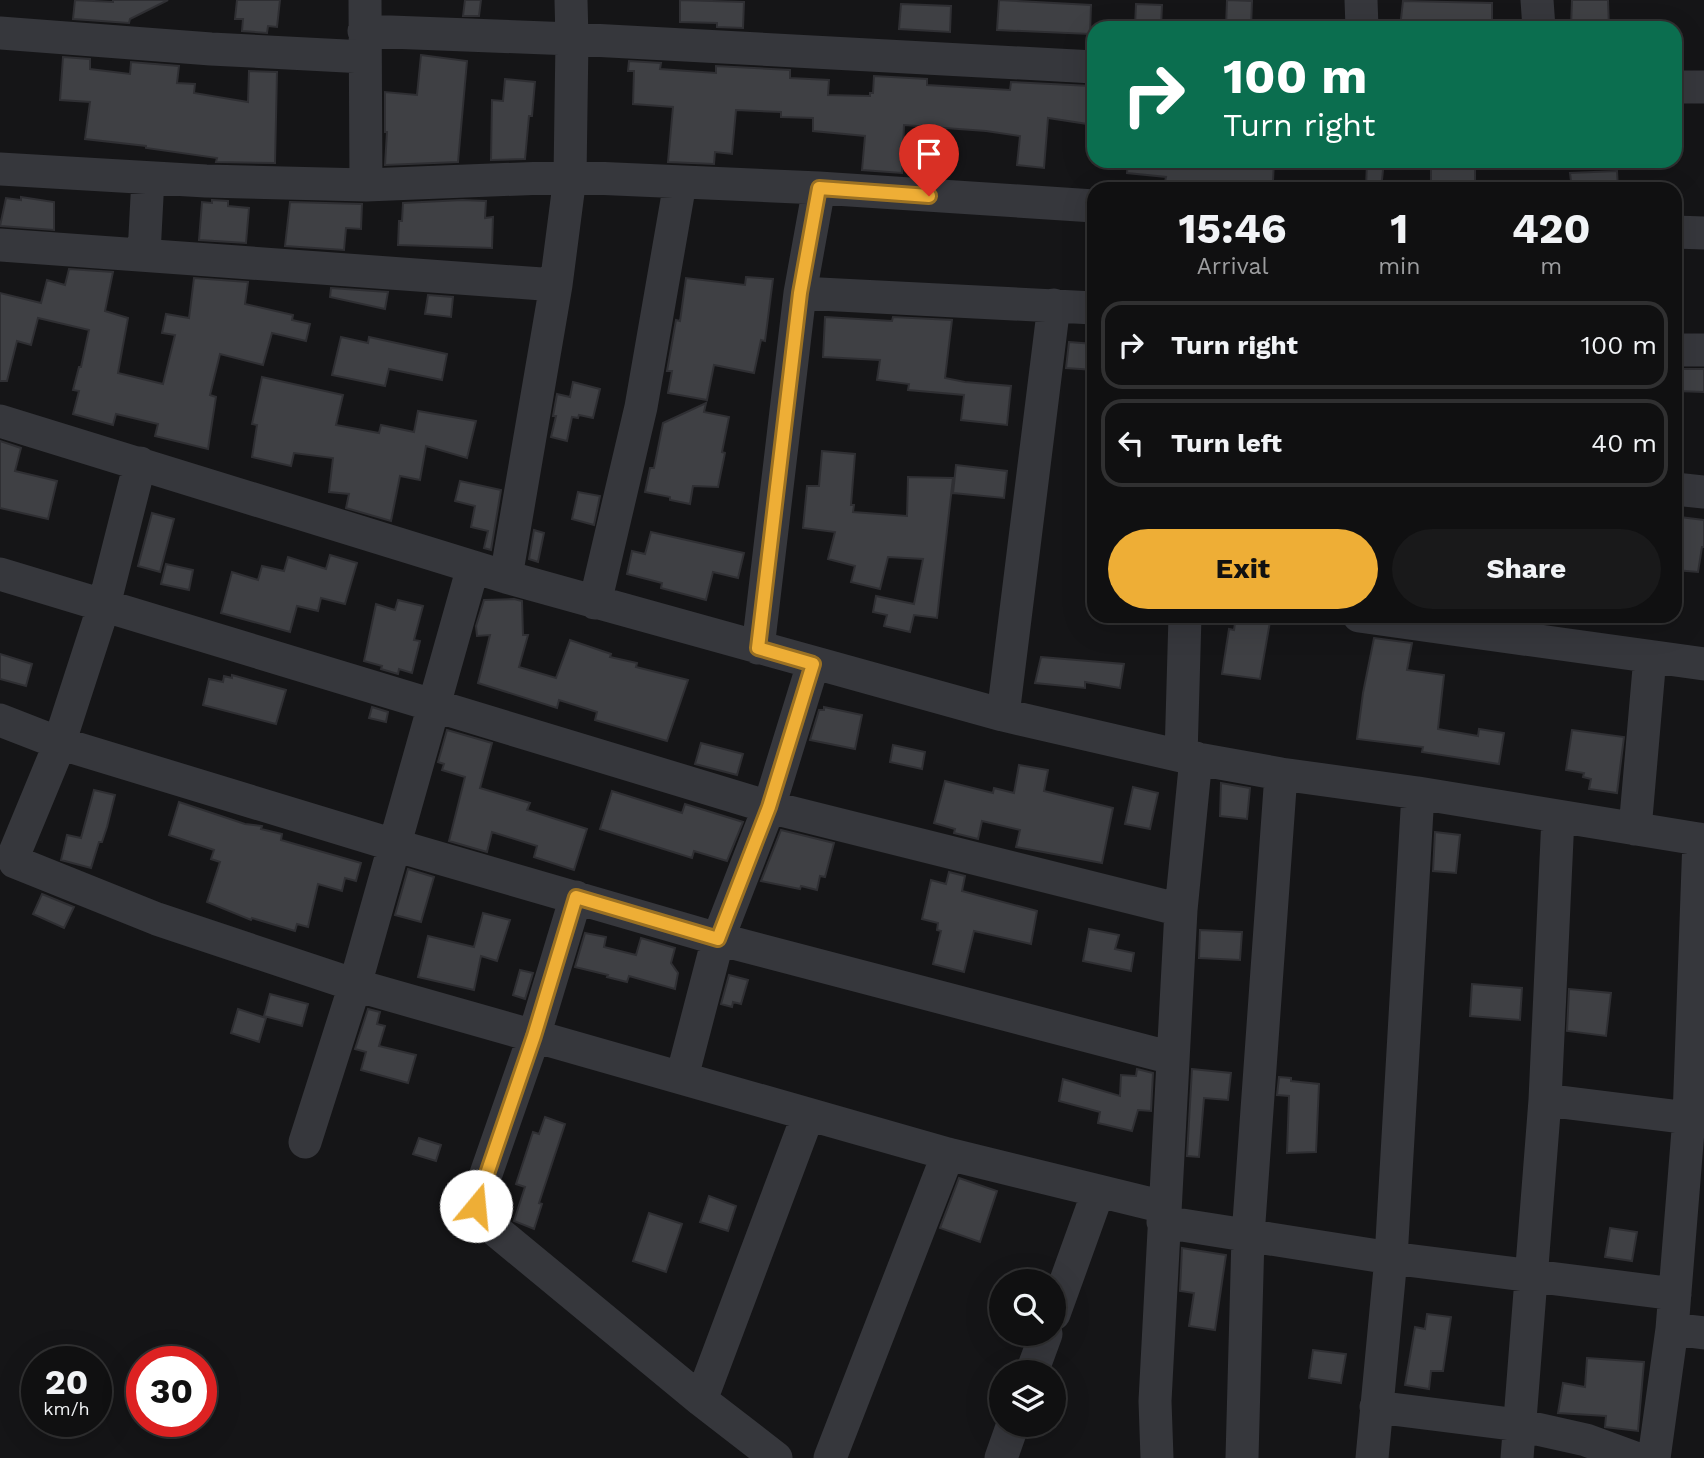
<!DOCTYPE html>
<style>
:root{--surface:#101011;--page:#19191a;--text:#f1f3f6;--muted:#9c9d9f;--line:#303031;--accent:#eeae36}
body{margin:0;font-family:"Work Sans",sans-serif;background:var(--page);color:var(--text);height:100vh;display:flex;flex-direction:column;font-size:26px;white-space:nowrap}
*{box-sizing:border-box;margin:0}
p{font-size:23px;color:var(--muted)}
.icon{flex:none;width:38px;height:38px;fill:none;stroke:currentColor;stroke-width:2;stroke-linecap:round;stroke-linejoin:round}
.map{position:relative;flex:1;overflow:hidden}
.sheet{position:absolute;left:1087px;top:182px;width:595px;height:441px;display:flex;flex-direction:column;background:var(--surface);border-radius:21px;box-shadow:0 7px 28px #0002,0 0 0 2px var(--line)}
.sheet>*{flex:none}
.guide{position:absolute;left:1087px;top:21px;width:595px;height:147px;border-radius:21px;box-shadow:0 7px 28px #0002,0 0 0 2px var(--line);background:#0b6e4f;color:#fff;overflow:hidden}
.buttons{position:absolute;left:989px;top:1269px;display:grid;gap:14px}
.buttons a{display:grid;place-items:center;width:77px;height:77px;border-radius:50%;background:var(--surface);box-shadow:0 7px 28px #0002,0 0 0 2px var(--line);font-size:35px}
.speed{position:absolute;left:21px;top:1346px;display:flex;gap:14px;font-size:35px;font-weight:700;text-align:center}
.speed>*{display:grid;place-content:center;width:91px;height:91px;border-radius:50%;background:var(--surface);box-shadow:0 7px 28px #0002,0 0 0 2px var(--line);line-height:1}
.speed small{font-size:18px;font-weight:400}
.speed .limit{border:10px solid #d22;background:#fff;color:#111}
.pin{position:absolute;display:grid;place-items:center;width:60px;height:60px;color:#fff;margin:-72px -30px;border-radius:50% 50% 50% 0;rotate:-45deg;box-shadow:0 0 7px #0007}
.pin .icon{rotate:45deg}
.me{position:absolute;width:77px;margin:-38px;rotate:17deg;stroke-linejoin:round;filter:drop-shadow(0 0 5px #0008)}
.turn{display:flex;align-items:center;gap:24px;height:147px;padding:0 21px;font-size:32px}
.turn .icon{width:91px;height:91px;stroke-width:2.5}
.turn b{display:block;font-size:49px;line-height:60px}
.eta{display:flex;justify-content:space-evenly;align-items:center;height:119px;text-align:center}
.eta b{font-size:42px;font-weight:700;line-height:49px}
.cta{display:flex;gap:14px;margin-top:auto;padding:14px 21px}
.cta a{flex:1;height:80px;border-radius:42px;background:var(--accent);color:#111;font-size:28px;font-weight:700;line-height:80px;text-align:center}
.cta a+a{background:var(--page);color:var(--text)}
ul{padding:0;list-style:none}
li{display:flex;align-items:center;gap:21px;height:88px;margin:0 14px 10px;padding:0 7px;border:4px solid var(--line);border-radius:21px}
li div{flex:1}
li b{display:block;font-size:26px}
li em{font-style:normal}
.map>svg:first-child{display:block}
.building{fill:#3f4044;stroke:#2f2f33;stroke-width:2}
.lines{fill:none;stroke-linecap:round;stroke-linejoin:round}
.minor{stroke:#36373c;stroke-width:33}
.route-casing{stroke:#9b7123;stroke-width:18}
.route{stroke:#eeae36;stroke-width:12}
</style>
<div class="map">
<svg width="1704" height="1458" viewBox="0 0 1704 1458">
<rect width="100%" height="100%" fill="#151517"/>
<path class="building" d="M75 0 113 2V0H168L130 19 129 23 73 19Z
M237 0H280L277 27 268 26 267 33 242 31 243 19H235Z
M465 0H481L479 16H463Z
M680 0 744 2 743 28 717 27V23L680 22Z
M999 0 1091 5 1090 34 997 30Z
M1227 0 1252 1 1251 28H1226Z
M1572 0H1608L1609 28H1571Z
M1403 1 1492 3V28H1400Z
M901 4 951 6 950 32 899 29Z
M1136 4 1162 5 1161 27 1135 26Z
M421 55 467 61 458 162 385 165 387 132H385V92L417 95Z
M63 57 90 59V69L130 74 131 62 179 66 177 83 195 84 194 93 248 102 249 71 277 72 275 163 216 162 217 158 146 148V146L85 139 90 102 60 100Z
M629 61 661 63 660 69 716 73V66L790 70V78L829 80 828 95 870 96V93H873L874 76 927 79V85L1010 90 1011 82 1091 86 1088 106 1094 107V125L1048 118 1044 168 1017 165 1020 136 986 131 904 125 902 173 862 170 865 136 813 131V118L781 117V112L736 110 732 154 715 152 714 164 668 162 673 107 633 104 634 71H628Z
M505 79 535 82 532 116H529L525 159 491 160 492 100 503 101Z
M1128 161H1274L1273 181H1270V189H1229V187L1165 182 1166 177 1127 173Z
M1367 161H1384L1381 189H1366Z
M1431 163 1475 164V189H1431Z
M1617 171 1618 189H1572L1570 173Z
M21 197 54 202V230L0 226 6 198 21 200Z
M212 200 228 201V206L249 208 246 243 199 240 202 202 212 203Z
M462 200 486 201 485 218 493 217 492 248 398 245 399 221H402L403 203Z
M290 202 362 204 361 229 346 228 344 250 285 246Z
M69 269 113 272 105 311 128 318 118 373 163 384 175 335 162 333 166 314 189 318 194 278 248 282 245 304 293 315 292 320 310 324 306 341 272 333 263 365 220 354 210 395 216 397 208 449 155 436 158 424 116 414 113 425 73 414 79 391 73 390 79 367H81L89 330 38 318 31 345 17 341 7 381H0V293L41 303 47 280 65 285Z
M746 277 773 279 765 341 761 340 754 373 714 365 707 400 668 393 672 371H667L676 320 680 321 686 278 745 285Z
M331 288 388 292 385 309 330 297Z
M428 295 453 297 451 317 425 314Z
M825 317 892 321 893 317 952 320 945 378 965 382 1011 386 1007 425 961 420 964 395 908 390 909 384 877 380 880 360 823 357Z
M341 337 368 343 369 337 447 354 442 380 389 369 385 386 332 375Z
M1069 342 1094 344V370L1066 368Z
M1678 369H1704V392L1677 391Z
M262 377 343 395 336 425 379 433 381 425 414 432 418 411 476 421 467 458 426 446 420 480 400 476 391 521 346 508 349 494 329 492 333 458 294 453 291 466 252 457 257 425 252 424Z
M573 382 600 389 593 418 579 415 578 418 572 417 567 441 551 437 556 416H553L557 394 570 397Z
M706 403 704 412 729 417 722 452 725 453 718 487 693 486 690 504 670 500V497L645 492 650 468H654L663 423Z
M0 441 21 448 15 471 57 481 48 519 0 508Z
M822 451 855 454 851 505H854L853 512 907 516 908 477 953 478 937 618 914 615 910 632 884 626 887 615 873 612 876 596 914 604 923 559 888 557 880 589 851 582 855 566 828 559 835 532 803 528 807 486H819Z
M956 465 1007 471 1004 498 953 493Z
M460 481 501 490 491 550 484 548 488 531 471 527 475 506 455 501Z
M578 492 600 496 594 525 572 519Z
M152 513 174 519 160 572 138 566Z
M1680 517 1704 520V547H1702L1698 572 1675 570Z
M534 530 544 533 538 562 529 559Z
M651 532 744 553 738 578 713 572 706 600 661 588 662 583 627 574 632 551 645 554Z
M330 555 357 563 345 604 321 598 318 611 297 606 290 632 221 613 232 572 258 580 262 566 284 571 288 557 326 569Z
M166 564 193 570 189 590 161 584Z
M514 599 522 601 523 635H528L519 667 556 678 570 640 611 654 610 657 637 663 636 667 688 680 667 741 595 720 597 712 559 700 557 708 478 683 490 635 477 636 476 626 484 600Z
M398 600 423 606 414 640 420 641 412 673 399 669 398 674 381 669 382 666 364 661 376 604 395 610Z
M1236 616H1271L1260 679 1222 674 1229 629 1234 630Z
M1374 638 1412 643 1407 670 1444 675 1438 729 1478 736 1479 729 1504 733 1499 764 1422 752 1423 747 1357 739 1363 693Z
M0 654 32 664 26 686 0 679Z
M1041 657 1124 664 1120 688 1085 682V688L1035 683Z
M232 675 286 690 276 724 203 705 209 679 223 682 224 676 232 678Z
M372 707 388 712 386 722 369 718Z
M824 707 862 715 855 749 810 740 819 710H824Z
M447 730 492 743 480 788 530 803 527 810 587 829 574 870 534 857 537 846 492 832 487 852 449 841 465 777 442 770 444 764 438 762Z
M1572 730 1624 737 1617 793 1589 789 1591 779 1583 777 1584 773 1566 770Z
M701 743 743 754 737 775 695 764Z
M893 745 925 752 922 769 890 762Z
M1019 765 1048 770 1044 791 1113 808 1102 863 1016 847 1020 830 982 821 978 839 954 833 955 829 934 823 945 781 993 793 994 788 1014 793Z
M1221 783 1250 788 1247 819 1220 816Z
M1133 787 1158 793 1150 829 1125 824Z
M94 790 115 795 107 827 102 842H99L91 868 61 860 67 835 81 838Z
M612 791 682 813 685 804 743 822 727 861 694 851 692 858 600 829Z
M179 802 245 824 262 826 261 829 282 834 281 840 361 863 356 881 345 878 342 891 318 884 308 927 297 924 295 931 252 918 251 920 207 902 220 862 211 859 214 850 169 835Z
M781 830 834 843 825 877 820 876 817 890 801 886 800 889 761 881Z
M1435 832 1460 835 1456 873 1433 871Z
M408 869 434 877 421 922 395 915Z
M949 872 965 876 962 891 1037 911 1031 944 974 931 964 972 933 964 941 931 937 930 938 923 922 919 931 880 946 884Z
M42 894 74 907 64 928 33 914Z
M483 913 510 920 497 961 481 956 474 990 418 977 428 936 474 947Z
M1089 929 1119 935 1115 949 1134 953 1131 971 1083 961Z
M1200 930 1242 932 1240 960 1199 958Z
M585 933 606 937 604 947 636 955 641 938 675 948 671 963 678 973 675 989 629 976 627 982 607 977 608 975 575 967Z
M520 970 533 973 525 999 513 995Z
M729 975 748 980 741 1004 733 1002 732 1007 721 1004Z
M1472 984 1522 988 1520 1020 1470 1016Z
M1569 989 1611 993 1606 1036 1567 1031Z
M270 994 308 1004 302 1026 264 1016Z
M238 1009 266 1018 259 1042 231 1033Z
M368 1009 380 1012 377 1024 385 1026 379 1046 416 1055 408 1083 361 1070 366 1052 355 1049Z
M1137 1069 1153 1073 1151 1111 1138 1110 1132 1131 1098 1123 1100 1112 1059 1101 1063 1079 1120 1096 1121 1075 1136 1076Z
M1192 1069 1231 1073 1228 1100 1204 1098 1199 1157 1187 1156Z
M1279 1077 1291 1078V1081L1319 1084 1316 1152 1287 1153 1289 1096 1277 1095Z
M545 1117 565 1124 539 1203 542 1204 534 1229 514 1221 525 1187 516 1184 533 1132 539 1134Z
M419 1138 441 1145 436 1161 413 1154Z
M959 1178 997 1191 980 1242 940 1228Z
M709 1196 736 1206 728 1231 700 1222Z
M649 1213 682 1224 666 1272 633 1261Z
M1610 1228 1637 1232 1632 1261 1605 1257Z
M1182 1248 1226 1255 1215 1330 1189 1326 1194 1293 1180 1291Z
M1427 1314 1451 1317 1443 1371H1431L1429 1389 1405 1385 1415 1327 1425 1329Z
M1313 1350 1346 1354 1341 1383 1309 1378Z
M1587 1358 1644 1362 1638 1431 1605 1427 1606 1416 1558 1413 1563 1383 1585 1387Z"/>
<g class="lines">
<path class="minor" d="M365 0 366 185
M1361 0 1362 28
M1537 0 1539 28
M364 31 572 39 1094 67
M0 33 211 49 365 57
M1675 87H1704
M0 169 206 181 366 185 570 177 819 188 1094 206
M1675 232 1704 233
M0 245 556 285
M144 254 148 178
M800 293 1094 308
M1675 350H1704
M0 421 506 577 1003 715 1181 756 1281 774 1418 793 1704 840
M140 463 104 605 56 753 13 857 15 862 157 919 355 985 948 1154 1164 1207
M1675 489 1704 492
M0 574 769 807 1181 910 1196 758
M506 577 556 285 570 177 572 39 571 0
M595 603 641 407 680 183
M1359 616 1704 664
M758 648 800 293 819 188
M1003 715 1054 305
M0 720 59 743 394 845 718 939 1172 1058
M1181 756 1185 616
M1635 829 1650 657
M576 897 534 1036 479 1194 476 1206 477 1215 701 1400 776 1458
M682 1077 718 939 769 807 813 664
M1545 1100 1689 1118
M305 1142 355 985 473 567
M1163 1222 1391 1258 1675 1294
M1054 1314 1098 1192
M1672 1329 1704 1333
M1032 1372 1046 1334
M701 1400 808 1115
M1376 1407 1519 1425 1586 1440 1635 1458
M830 1458 948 1154
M1001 1458 1013 1424
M1157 1458 1155 1401 1181 910
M1242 1458 1248 1236 1281 774
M1372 1458 1391 1258 1418 793
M1517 1458 1545 1100 1558 817
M1654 1458 1672 1329 1689 1118 1699 839"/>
</g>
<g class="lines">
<g class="route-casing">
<path id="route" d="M476 1206 534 1036 576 897 718 939 769 807 813 664 758 648 800 293 819 188 929 196"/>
</g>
<use href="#route" class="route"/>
</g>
</svg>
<div class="buttons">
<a><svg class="icon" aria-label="search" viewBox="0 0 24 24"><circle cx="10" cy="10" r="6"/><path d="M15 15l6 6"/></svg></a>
<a><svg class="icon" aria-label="layers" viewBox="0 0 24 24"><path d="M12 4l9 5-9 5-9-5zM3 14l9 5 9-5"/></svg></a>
</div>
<div class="speed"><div>20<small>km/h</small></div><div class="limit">30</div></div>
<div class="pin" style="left:929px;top:196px;background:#d93025"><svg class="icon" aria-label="arrive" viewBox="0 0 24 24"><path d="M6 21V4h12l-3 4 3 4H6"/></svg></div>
<svg class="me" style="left:476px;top:1206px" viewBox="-20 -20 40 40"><circle r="19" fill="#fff"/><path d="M0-13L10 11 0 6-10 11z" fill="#eeae36"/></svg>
<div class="guide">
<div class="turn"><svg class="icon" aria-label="right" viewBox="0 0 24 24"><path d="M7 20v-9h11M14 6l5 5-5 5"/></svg><div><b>100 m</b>Turn right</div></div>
</div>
<section class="sheet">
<div class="eta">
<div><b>15:46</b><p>Arrival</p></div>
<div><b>1</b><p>min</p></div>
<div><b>420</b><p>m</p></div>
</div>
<ul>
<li><svg class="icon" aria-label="right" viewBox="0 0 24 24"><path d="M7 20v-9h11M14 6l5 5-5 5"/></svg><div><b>Turn right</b></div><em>100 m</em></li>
<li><svg class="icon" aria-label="left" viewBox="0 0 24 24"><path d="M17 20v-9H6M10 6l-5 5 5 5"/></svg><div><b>Turn left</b></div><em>40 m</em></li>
</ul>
<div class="cta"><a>Exit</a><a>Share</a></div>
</section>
</div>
